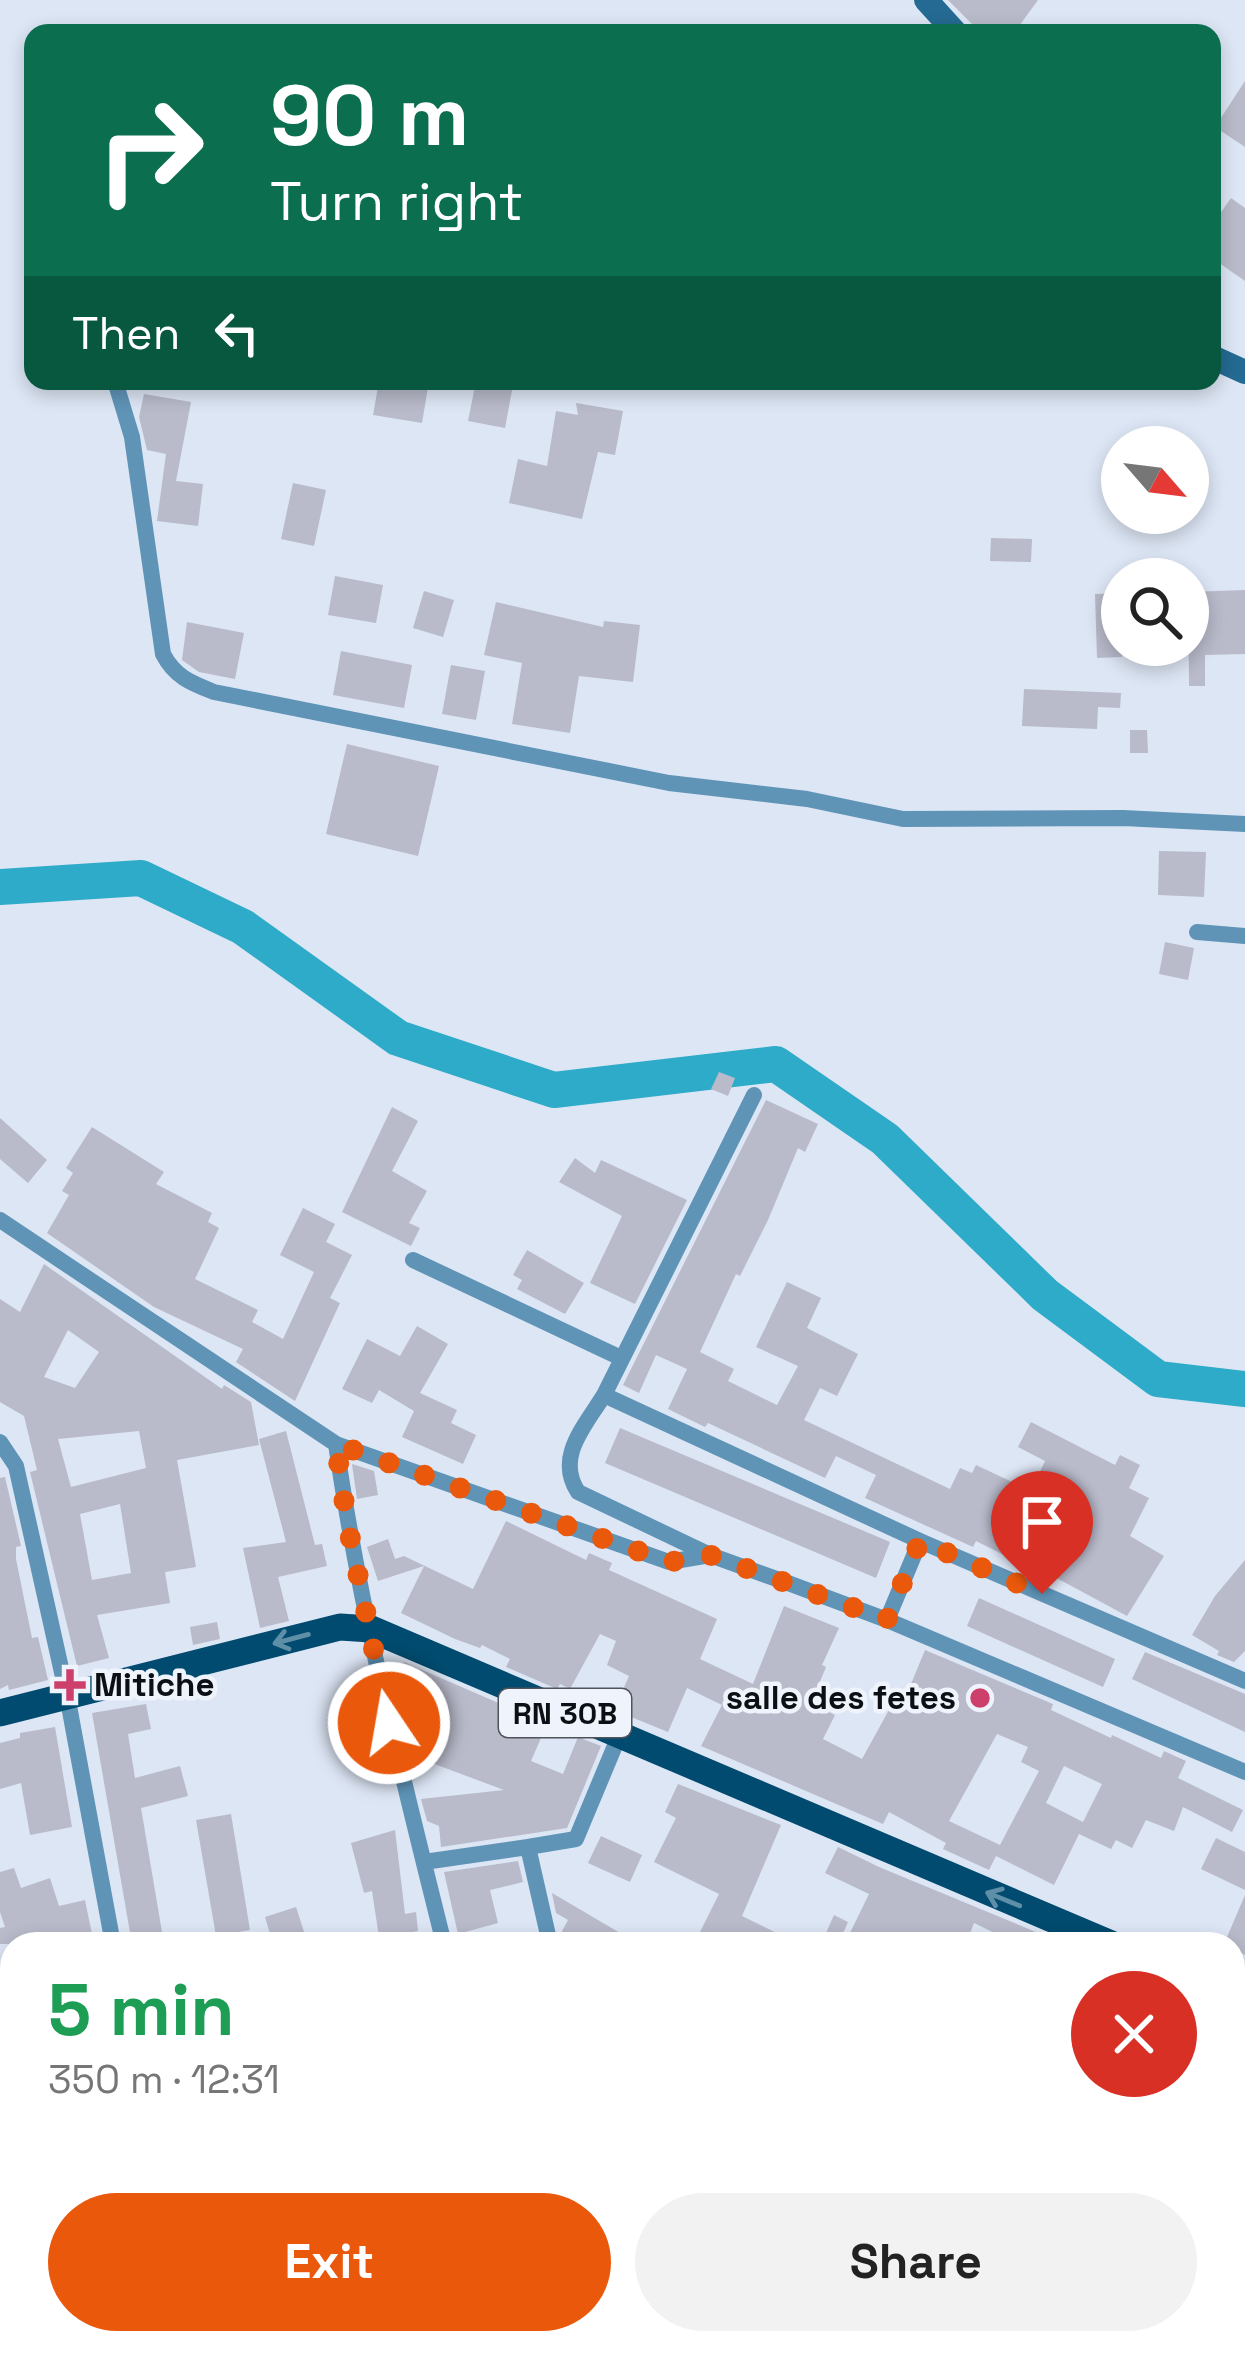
<!DOCTYPE html>
<meta charset="utf-8">
<style>
:root{--surface:#fff;--page:#f2f2f2;--text:#222;--muted:#767676;--accent:#ea580c}
body{margin:0;font-family:"Space Grotesk",sans-serif;background:var(--page);color:var(--text);height:100vh;display:flex;flex-direction:column;font-size:45px;white-space:nowrap}
*{box-sizing:border-box;margin:0}
p{font-size:39px;color:var(--muted)}
.icon{flex:none;width:66px;height:66px;fill:none;stroke:currentColor;stroke-width:2;stroke-linecap:round;stroke-linejoin:round}
.map{position:relative;flex:1;overflow:hidden}
.details{position:absolute;left:0px;top:1932px;width:1245px;height:423px;display:flex;flex-direction:column;background:var(--surface);border-radius:36px 36px 0 0;box-shadow:0 6px 18px #0003}
.details>*{flex:none}
.guide{position:absolute;left:24px;top:24px;width:1197px;height:366px;border-radius:24px;box-shadow:0 6px 18px #0003;background:#0b6e4f;color:#fff;overflow:hidden}
.needle{width:78px;rotate:118deg}
.fabs{position:absolute;left:1101px;top:426px;display:grid;gap:24px}
.fabs a{display:grid;place-items:center;width:108px;height:108px;border-radius:50%;background:var(--surface);box-shadow:0 6px 18px #0003;font-size:60px}
.pin{position:absolute;display:grid;place-items:center;width:102px;height:102px;color:#fff;margin:-123px -51px;border-radius:50% 50% 50% 0;rotate:-45deg;box-shadow:0 0 12px #0007}
.pin .icon{rotate:45deg}
.me{position:absolute;width:132px;margin:-66px;rotate:348deg;stroke-linejoin:round;filter:drop-shadow(0 0 9px #0008)}
.turn{display:flex;align-items:center;gap:42px;height:252px;padding:0 48px;font-size:54px}
.turn .icon{width:156px;height:156px;stroke-width:2.5}
.turn b{display:block;font-size:84px;line-height:102px}
.then{display:flex;align-items:center;height:114px;padding:0 48px;background:#0003;gap:24px;font-size:45px}
.round{display:grid;place-items:center;flex:none;width:126px;height:126px;border-radius:63px;background:var(--page)}
.head{display:flex;align-items:center;justify-content:space-between;height:204px;padding:0 48px}
h1{font-size:72px;font-weight:800;line-height:90px;color:#1e9e55}
.action{display:flex;gap:24px;margin-top:auto;padding:24px 48px}
.action a{flex:1;height:138px;border-radius:72px;background:var(--accent);color:#fff;font-size:48px;font-weight:800;line-height:138px;text-align:center}
.action a+a{background:var(--page);color:var(--text)}
.map>svg:first-child{display:block}
.green{fill:#c7a9f4}
.lines{fill:none;stroke-linecap:round;stroke-linejoin:round}
.river{stroke:#2eabc8;stroke-width:36}
.building{fill:#b9baca;fill-rule:evenodd}
.street{stroke:#5f94b7;stroke-width:16}
.secondary{stroke:#246a92;stroke-width:24}
.primary{stroke:#004b6f;stroke-width:27}
.oneway{stroke:#5f8ea7}
.route{stroke:#ea580c;stroke-width:21;stroke-dasharray:0 37.8}
.poi-dot{fill:#ce406c;stroke:#eef3fc;stroke-width:4.5}
.labels{text-anchor:middle;dominant-baseline:central;stroke-width:9;stroke-linejoin:round;paint-order:stroke}
.shield{fill:#eef3fc;stroke:#50535a;stroke-width:3}
.shield-label{font-size:30px;font-weight:bold;fill:#0c0f14}
.poi-label{font-size:33px;font-weight:bold;fill:#0c0f14;stroke:#eef3fc;text-anchor:start}
</style>
<div class="map">
<svg width="1245" height="2354" viewBox="0 0 1245 2354">
<rect width="100%" height="100%" fill="#dde6f5"/>
<path class="green" d="M1233 2004 1245 2010V2073L1233 2052Z"/>
<g class="lines">
<path class="river" d="M0 887 141 878 243 927 398 1038 554 1090 776 1064 885 1139 1045 1295 1158 1379 1245 1389"/>
</g>
<path class="building" d="M948 0H1038L1014 33H981Z
M1245 81V147L1215 127Z
M1231 198 1245 208V281L1212 258V225Z
M379 381H429L422 423 373 415Z
M476 381 513 385 505 428 468 421Z
M144 394 191 402 176 481 203 484 198 526 157 521 166 454 147 450 139 417Z
M576 403 623 411 615 455 598 452 582 519 509 503 518 459 547 466 556 411 578 415Z
M293 483 326 490 314 546 281 539Z
M991 538 1032 539 1031 562 990 561Z
M335 576 383 585 376 623 328 615Z
M1245 590V654L1205 655V686H1189L1188 592Z
M424 591 454 600 443 637 413 628Z
M1122 593V657L1097 658 1095 594Z
M496 602 603 627 604 621 640 625 633 682 579 676 570 733 512 724 522 663 484 655Z
M187 622 244 633 235 679 199 672 182 660Z
M341 651 412 665 404 708 333 695Z
M451 665 485 671 476 720 442 714Z
M1024 689 1121 693 1120 708 1098 707 1097 729 1022 726Z
M1130 730H1147L1148 753H1130Z
M347 744 439 766 418 856 326 834Z
M1159 851 1206 852 1204 897 1158 895Z
M1165 942 1194 948 1188 980 1159 974Z
M719 1072 735 1078 728 1096 711 1089Z
M766 1100 818 1124 805 1152 798 1148 768 1220 740 1276 736 1274 700 1352 734 1369 728 1381 777 1405 798 1366 756 1347 787 1282 821 1298 807 1328 858 1354 837 1396 820 1388 804 1420 950 1489 960 1468 972 1473 976 1465 1031 1491 1045 1461 1018 1447 1031 1422 1115 1465 1120 1455 1140 1465 1129 1488 1149 1498 1130 1536 1164 1556 1127 1616 1051 1575 1050 1578 976 1541 973 1547 865 1498 876 1475 836 1456 825 1478 708 1423 705 1427 668 1409 687 1369 656 1355 639 1393 623 1385Z
M392 1107 418 1121 392 1171 427 1191 409 1223 420 1228 411 1246 342 1212Z
M0 1118 47 1160 28 1183 0 1159Z
M92 1127 164 1172 156 1184 212 1213 208 1222 219 1228 195 1279 258 1310 252 1322 283 1339 314 1272 280 1255 303 1208 335 1224 326 1242 352 1255 330 1298 340 1303 295 1401 236 1362 243 1349 154 1307 47 1233 69 1195 62 1191 73 1173 66 1168Z
M575 1158 595 1173 601 1160 687 1200 635 1304 590 1283 622 1216 559 1182Z
M527 1250 584 1283 565 1314 517 1289 522 1280 513 1275Z
M44 1264 222 1389 224 1385 251 1402 259 1445 177 1460 196 1567 165 1572 170 1603 97 1615 109 1658 77 1666 30 1472 37 1470 24 1416 0 1402V1299L20 1312ZM68 1330 99 1352 75 1388 44 1377ZM139 1431 146 1468 71 1487 58 1439ZM120 1504 131 1573 92 1580 80 1514Z
M417 1326 448 1344 420 1393 457 1410 451 1423 476 1435 463 1464 402 1437 414 1411 379 1390 372 1403 342 1389 367 1339 400 1356Z
M620 1428 890 1542 876 1578 605 1463Z
M286 1431 315 1545 322 1544 327 1566 278 1577 289 1621 260 1628 243 1548 286 1542 259 1439Z
M352 1464 374 1471 378 1495 357 1499Z
M5 1477 21 1546 16 1547V1559L32 1638 38 1637 48 1680 9 1690 8 1685 0 1689V1478Z
M506 1521 586 1560 589 1553 612 1563 609 1570 717 1619 700 1659 753 1684 784 1606 839 1628 822 1665 826 1667 811 1703 835 1715 823 1739 862 1759 890 1708 899 1713 925 1650 1053 1704 1051 1710 1111 1738 1112 1735 1161 1758 1164 1751 1186 1761 1178 1778 1243 1810 1232 1832 1183 1807 1174 1831 1146 1820 1132 1848 1116 1840 1111 1849 1079 1834 1054 1885 996 1856 989 1870 943 1849 946 1843 889 1812 883 1824 701 1746 722 1705 687 1688 668 1732 614 1710 629 1676 607 1665 616 1641 600 1634 570 1689 560 1684 557 1689 506 1667 510 1659 482 1645 480 1648 455 1639 401 1613 424 1566 378 1581 367 1547 388 1539 395 1559 404 1556 473 1589ZM997 1734 1028 1747 1021 1762 1039 1771 1000 1845 949 1821ZM1064 1766 1102 1784 1083 1822 1046 1803Z
M1245 1560V1651L1234 1662 1217 1655 1219 1651 1192 1635 1215 1596Z
M979 1598 1115 1659 1103 1687 967 1626Z
M217 1622 220 1639 193 1645 190 1627Z
M1145 1652 1245 1694V1732L1132 1679Z
M404 1662 547 1724 531 1761 563 1774 578 1737 601 1746 567 1828 441 1847 439 1826 427 1821 421 1799 504 1790 413 1756 424 1728 402 1717 413 1686 396 1677Z
M146 1704 151 1729 128 1734 135 1778 180 1766 188 1796 141 1808 164 1944H132L92 1713Z
M55 1727 72 1827 30 1835 21 1783 0 1789V1743L20 1738V1733Z
M678 1784 781 1825 742 1916 799 1944H694L719 1894 654 1862 676 1818 665 1812Z
M231 1814 250 1930 216 1936 196 1820Z
M395 1830 405 1914 416 1912 418 1931 408 1933 412 1944H380L372 1891 364 1893 351 1843Z
M601 1836 642 1855 630 1882 588 1863Z
M1216 1838 1245 1852V1890L1201 1869Z
M838 1847 879 1867 1065 1944H1017L974 1923 966 1944H861L848 1937 869 1894 825 1873Z
M518 1861 523 1882 490 1890 498 1923 458 1934 444 1872Z
M14 1868 21 1888 50 1878 59 1906 85 1900 94 1944H0V1928L5 1927 0 1912V1872Z
M552 1893 615 1930 639 1944H570L562 1939 561 1933 568 1920 556 1913Z
M1245 1895V1955L1233 1949V1944H1224Z
M296 1907 308 1944H273L265 1917Z
M834 1915 848 1922 840 1940 826 1933Z"/>
<g class="lines">
<path class="street" d="M115 381 132 437 163 654C175 677 191 683 214 692L669 783 807 799 903 819 1123 818 1245 824
M1197 932 1245 936
M0 1220 336 1444
M413 1260 621 1358
M604 1395 754 1095
M0 1442 16 1466 67 1695 113 1944
M710 1555 578 1492C555 1457 585 1426 604 1395L920 1541 1245 1681
M887 1620 920 1541
M424 1862 528 1847
M444 1944C403 1778 360 1613 336 1444L669 1562 710 1555 788 1583 887 1620 1245 1772
M550 1944 528 1847 576 1839 619 1736
M627 2354 642 2343"/>
<path class="secondary" d="M926 0 956 33
M1212 357 1245 372
M0 2187 12 2204
M92 2343 99 2354
M127 2343 129 2354"/>
<path class="primary" d="M0 1713 340 1627 371 1629 1111 1944
M1233 1995 1245 2000
M0 2054 12 2065
M0 2154 12 2150
M1233 2174 1245 2166
M697 2343 704 2354
M974 2354 990 2343"/>
</g>
<defs><path id="oneway-shaft" d="M-6 0H5M1.5-3L5.5 0L1.5 3" fill="none" stroke-width="1.6" stroke-linecap="round" stroke-linejoin="round" transform="scale(3)"/></defs>
<g class="oneway">
<use href="#oneway-shaft" transform="translate(291 1639) rotate(165)"/>
<use href="#oneway-shaft" transform="translate(1003 1899) rotate(-158)"/>
</g>
<g class="lines">
<path class="route" d="M389 1723 347 1522 336 1444 669 1562 710 1555 887 1620 920 1541 1042 1594"/>
</g>
<g class="poi-dot">
<path d="M64 1667h12v12h12v12h-12v12h-12v-12h-12v-12h12z"/>
<circle cx="980" cy="1698" r="12"/>
</g>
<g class="labels">
<rect class="shield" x="499" y="1689" width="132" height="48" rx="9"/>
<g class="shield-label">
<text x="565" y="1713">RN 30B</text>
</g>
<g class="poi-label">
<text x="94" y="1685">Mitiche</text>
<text x="956" y="1698" text-anchor="end">salle des fetes</text>
</g>
</g>
</svg>
<div class="fabs">
<a><svg class="needle" viewBox="-14 -14 28 28"><path d="M0-13l5 13h-10z" fill="#e53935"/><path d="M0 13l5-13h-10z" fill="#767676"/></svg></a>
<a><svg class="icon" aria-label="search" viewBox="0 0 24 24"><circle cx="10" cy="10" r="6"/><path d="M15 15l6 6"/></svg></a>
</div>
<div class="pin" style="left:1042px;top:1594px;background:#d93025"><svg class="icon" aria-label="arrive" viewBox="0 0 24 24"><path d="M6 21V4h12l-3 4 3 4H6"/></svg></div>
<svg class="me" style="left:389px;top:1723px" viewBox="-20 -20 40 40"><circle r="17" fill="#ea580c" stroke="#fff" stroke-width="3"/><path d="M0-11L8 9 0 5-8 9z" fill="#fff"/></svg>
<div class="guide">
<div class="turn"><svg class="icon" aria-label="right" viewBox="0 0 24 24"><path d="M7 20v-9h11M14 6l5 5-5 5"/></svg><div><b>90 m</b>Turn right</div></div>
<div class="then">Then<svg class="icon" aria-label="left" viewBox="0 0 24 24"><path d="M17 20v-9H6M10 6l-5 5 5 5"/></svg></div>
</div>
<section class="details">
<div class="head"><div><h1>5 min</h1><p>350 m · 12:31</p></div><a class="round" style="background:#d93025;color:#fff"><svg class="icon" aria-label="close" viewBox="0 0 24 24"><path d="M6 6l12 12M18 6L6 18"/></svg></a></div>
<div class="action"><a>Exit</a><a>Share</a></div>
</section>
</div>
